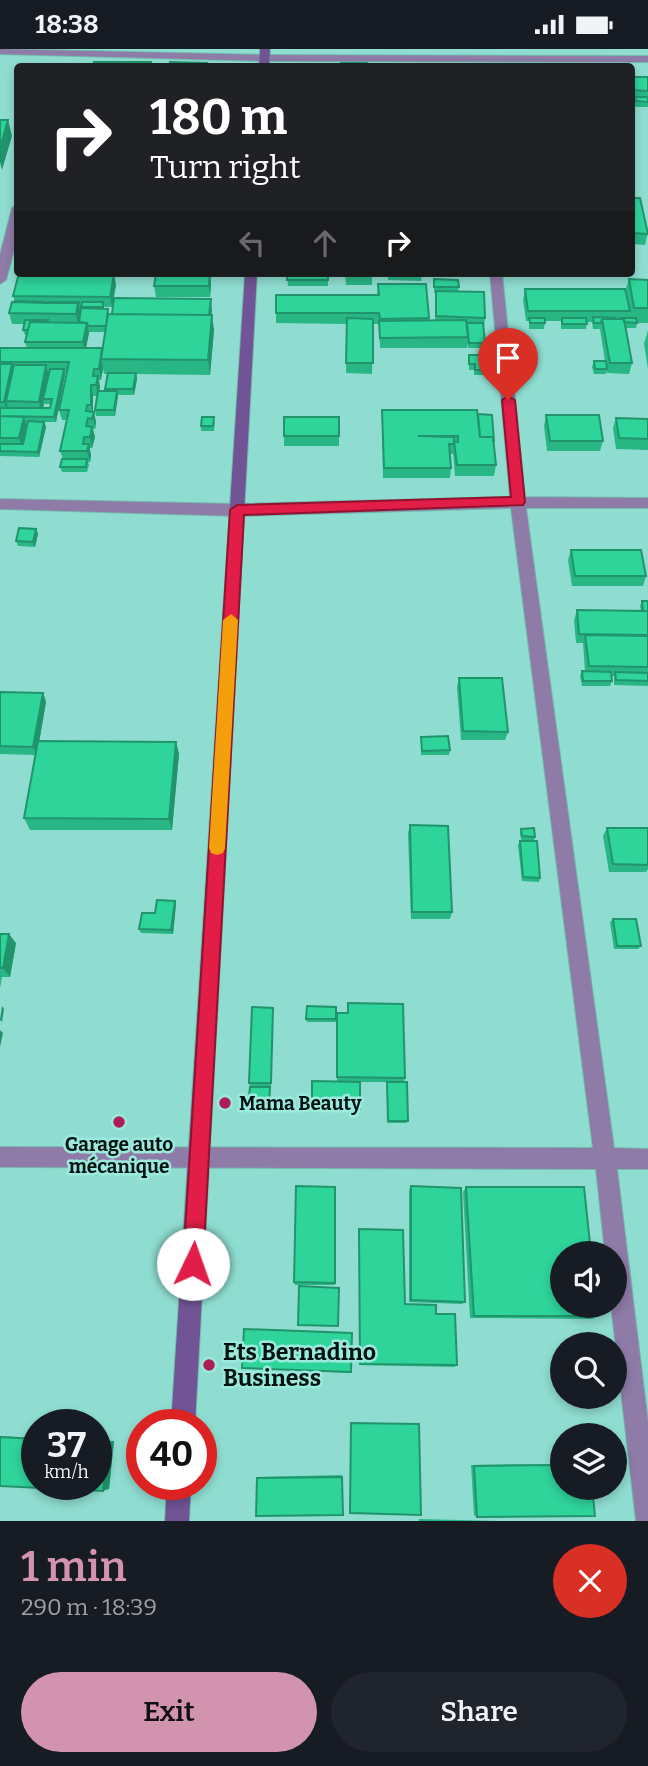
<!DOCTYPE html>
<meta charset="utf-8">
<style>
:root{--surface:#171b24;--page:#20242c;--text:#f1f3f6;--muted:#9ea1a6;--accent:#d293ae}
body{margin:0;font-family:Bitter,serif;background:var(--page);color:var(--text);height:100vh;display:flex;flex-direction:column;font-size:26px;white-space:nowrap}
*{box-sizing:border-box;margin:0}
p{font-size:23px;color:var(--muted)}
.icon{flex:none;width:38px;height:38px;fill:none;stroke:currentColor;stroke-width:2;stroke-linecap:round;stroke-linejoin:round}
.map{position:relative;height:1472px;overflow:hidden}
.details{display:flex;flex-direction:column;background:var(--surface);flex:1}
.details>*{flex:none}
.guide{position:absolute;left:14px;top:14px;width:621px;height:214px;border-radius:7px;box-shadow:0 4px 10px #0003;background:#202124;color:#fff;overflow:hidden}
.fabs{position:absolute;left:550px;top:1192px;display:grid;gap:14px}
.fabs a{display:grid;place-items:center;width:77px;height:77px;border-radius:50%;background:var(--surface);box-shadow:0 4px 10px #0003;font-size:35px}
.speed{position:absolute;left:21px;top:1360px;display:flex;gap:14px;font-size:35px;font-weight:700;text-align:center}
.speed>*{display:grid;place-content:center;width:91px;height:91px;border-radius:50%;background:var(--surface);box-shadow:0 4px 10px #0003;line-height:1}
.speed small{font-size:18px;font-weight:400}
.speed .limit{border:10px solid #d22;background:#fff;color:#111}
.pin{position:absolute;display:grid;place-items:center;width:60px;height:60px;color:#fff;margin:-72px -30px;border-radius:50% 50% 50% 0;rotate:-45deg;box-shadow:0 0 7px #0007}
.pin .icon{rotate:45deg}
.me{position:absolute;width:77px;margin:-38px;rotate:3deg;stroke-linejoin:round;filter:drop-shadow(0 0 5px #0008)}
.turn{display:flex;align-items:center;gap:24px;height:147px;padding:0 21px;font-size:32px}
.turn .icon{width:91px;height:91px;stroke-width:2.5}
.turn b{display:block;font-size:49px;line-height:60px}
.lanes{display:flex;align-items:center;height:66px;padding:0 21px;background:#0003;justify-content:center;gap:35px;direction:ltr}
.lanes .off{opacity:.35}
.round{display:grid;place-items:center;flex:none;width:74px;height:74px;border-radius:37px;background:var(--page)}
.overview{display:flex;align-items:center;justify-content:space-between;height:119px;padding:0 21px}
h1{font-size:42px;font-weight:600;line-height:52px;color:var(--accent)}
.button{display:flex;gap:14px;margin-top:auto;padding:14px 21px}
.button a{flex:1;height:80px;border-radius:42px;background:var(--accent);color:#111;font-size:28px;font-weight:600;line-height:80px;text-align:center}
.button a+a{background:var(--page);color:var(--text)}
.status{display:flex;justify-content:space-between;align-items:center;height:49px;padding:0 35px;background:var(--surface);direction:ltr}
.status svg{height:19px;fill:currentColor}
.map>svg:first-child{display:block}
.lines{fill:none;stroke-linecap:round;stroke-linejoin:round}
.street-casing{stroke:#75b9ae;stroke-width:2}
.secondary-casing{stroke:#75b9ae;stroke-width:2}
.street{fill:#8e7ba8;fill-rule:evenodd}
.secondary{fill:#715495;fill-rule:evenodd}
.wall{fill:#28b685;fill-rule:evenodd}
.shaded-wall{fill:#21946c}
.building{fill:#2fd49b;stroke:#21946c;stroke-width:2}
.route{fill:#e11d48;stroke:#92132f;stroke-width:2}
.slow{fill:#f59e0b}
.poi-dot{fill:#ad1d56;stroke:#9ceade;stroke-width:2.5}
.labels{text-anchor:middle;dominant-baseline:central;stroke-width:5;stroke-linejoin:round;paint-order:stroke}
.poi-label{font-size:19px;font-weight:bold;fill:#001310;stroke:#9ceade;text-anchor:start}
.near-poi-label{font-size:23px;font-weight:bold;fill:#001310;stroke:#9ceade;text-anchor:start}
</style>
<div class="status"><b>18:38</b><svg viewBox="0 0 49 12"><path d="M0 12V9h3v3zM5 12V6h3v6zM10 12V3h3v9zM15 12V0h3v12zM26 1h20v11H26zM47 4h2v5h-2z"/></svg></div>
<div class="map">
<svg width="648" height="1472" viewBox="0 0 648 1472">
<rect width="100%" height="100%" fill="#8fddd1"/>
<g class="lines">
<g class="street-casing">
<path id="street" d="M0 0 264 6 648 7V13L264 12 0 5Z
M18 155V186L6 231 0 235V206L12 159Z
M490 224H502L525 448 648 449V459H526L614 1099 648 1100V1120H617L648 1373V1472H636L611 1256H614V1204H605L596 1120 0 1118V1098L593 1099 511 459 237 467 0 460V450L237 455 510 448Z"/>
</g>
<g class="secondary-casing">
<path id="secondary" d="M260 0H270L269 18H259Z
M245 224H257L195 1376H171Z
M167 1435H191L189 1472H165Z"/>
</g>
<use href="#street" class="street"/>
<use href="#secondary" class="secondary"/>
</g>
<path class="wall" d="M632 28H648V58H635L634 52H632Z
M632 149 648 183 645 196 632 195Z
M287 224H328V237H288Z
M345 224H372V236H346Z
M388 224H422L421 232 388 231Z
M434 230 459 238 458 242 485 269 484 279 485 294 484 299H468L467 294V299H380L379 275H373L372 325 346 324 347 275 276 274V264L377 246 378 235H426L429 271H435L436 244H434Z
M629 230 648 231V274H637L636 279H625L632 314 629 325 607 324V321L606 325H594L592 318 594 312H605L600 280H593L592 273H587L586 280H561V272H545L544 280H529V272H526L523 251 525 240 625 242Z
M116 236 112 258H104V260H108L109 265 211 250V266L214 281 210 326 136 325 137 330 134 346H117L115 367H96L95 361 97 347H93V363L96 373 95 380H93L95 388 92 399H89L91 406 90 413H88L89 416 87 423H62L60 418 63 410 60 402 67 371H62L59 361 67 324H65L56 373H44L46 378 39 408 0 407V301L27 299 25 293 27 286H25L23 281 24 275H12L9 264 15 253 13 247ZM89 283H105L102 299H86ZM103 319 104 325H107L105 342H99L100 338 99 331H101ZM44 354 45 355H51L50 359H43Z
M211 236 210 248H156L154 237Z
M648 281V320L644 295Z
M469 306 487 321 486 326H474V321H469Z
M382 361 478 368 494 392 496 416 494 427H455L453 403V405H450L451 419 450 429H383Z
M546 366 603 392 600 402H547L544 377Z
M339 368V397H284V387Z
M616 369 648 370V401L616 400 613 379Z
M215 373 214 382H201V377Z
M36 480 38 485 35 498 18 497 16 492Z
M571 501 646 527 643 537H572L568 511Z
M642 552H648V637L614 636V627H611L612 632 610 637H582L580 627 582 622H585L583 594H576L574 571 577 561 641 562 640 557Z
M459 629 508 683 505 691H461L457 638Z
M0 643 43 644 46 653 39 692 176 693 179 705 172 781H30L24 769 35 706 0 705Z
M421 688 450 701 449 706H421Z
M410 776 452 863 450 870H411L408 784Z
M607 779H648V820L646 823H609L603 787Z
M521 780 535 788 534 792 521 791 520 784Z
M520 792 540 829 539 833 522 832 518 796Z
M176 855 173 885 141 884 139 880 155 864Z
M613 870 641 897 638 900H614L610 873Z
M0 885 16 894 10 928H2L0 939Z
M336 958V973H307L306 970Z
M273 959 271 1039H270L269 1061H249L250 1038 249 1034Z
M337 964H347L405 1029 404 1033 407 1074H387V1033H360V1062L312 1061V1032L337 1033Z
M411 1137 465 1253 462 1255 409 1253V1141Z
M335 1138V1236H295L294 1233Z
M466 1138 598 1267 592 1270 470 1269 463 1143Z
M359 1180 405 1255 436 1265 457 1316 454 1318 359 1316Z
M242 1319 351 1323 350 1324Z
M0 1387 37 1389V1435H96V1391L114 1392 109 1440 0 1437Z
M562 1415V1438L477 1468 474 1466 471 1416Z
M342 1426 343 1466 257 1429 258 1428Z
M419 1470 501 1472H419Z"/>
<path class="shaded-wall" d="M8 71 12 87 2 121 0 113V99Z
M114 225 116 236 112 258 110 248Z
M210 225 211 236 210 248 209 237Z
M211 250 212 261 210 277 209 266Z
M79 253 80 265 78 276 76 265Z
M212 266 214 281 210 326 208 311Z
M87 274 89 284 85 304 83 293Z
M102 299 101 310 103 319 101 331 99 320Z
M12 315 16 326 6 352 8 360V363L4 353Z
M46 316 49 327 43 350 44 354 42 363 39 353Z
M64 320 65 326 56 373 54 368Z
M136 324 137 330 134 346 133 340Z
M98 327 100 338 98 347 96 336Z
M91 336 93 347V364L94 363 96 373 95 380 91 356Z
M117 342 118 348 115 367 114 361Z
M24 368 27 379 22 400 19 389Z
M44 373 46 378 39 408 38 403Z
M92 378 95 388 92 399 90 388Z
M89 395 91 406 90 413 87 402Z
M36 480 38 485 35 498 33 493Z
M43 644 46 653 37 706 33 698Z
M176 693 179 705 172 781 169 770Z
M175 852 176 855 173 885 171 881Z
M9 885 16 894 10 928 3 919Z
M2 957 4 960 2 973 0 971Z
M0 981 3 984 0 998Z
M114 1392 109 1440 103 1442 109 1393Z"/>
<path class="building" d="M94 13H151L150 18H93Z
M170 13 207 14 206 18H170Z
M341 14H367L368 18H341Z
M632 28H648V42L632 41Z
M635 48H648V53L636 52Z
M0 71H8L0 99Z
M632 149H640L648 185 632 184Z
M19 224 114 225 110 248 13 247Z
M156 224 210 225 209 237H154Z
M287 224H328V231H287Z
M346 224H372V225H346Z
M434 230 458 231 459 238H434Z
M629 230 648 231V259H634Z
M378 235H426L429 269 380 270 379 264H276V246H379Z
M525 240H625L630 262H528Z
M436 242 484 243 485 269 436 267Z
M114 249 211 250 209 266 112 265Z
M15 252 45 253V254L15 253Z
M12 253 78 254 76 265 9 264Z
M48 253H79L78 256V254H48Z
M82 253H103V258H81Z
M81 259 108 260 106 277H88L87 274 79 273Z
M108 265 212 266 208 311 101 310Z
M593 268 615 269V270H602L601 274H594Z
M347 269 373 270V314H346Z
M529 269H545V274H530Z
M562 269H586L587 275H562Z
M620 269H636L637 274 624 273V270H620Z
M602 270H624L632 314H610Z
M25 271H48L47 273H30L28 281H23Z
M466 271 468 288 380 289 379 272Z
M30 273 87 274 83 293H25Z
M467 274H483L485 294H469Z
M0 299H102L99 320H94L93 327H98L96 336H91V356H87L86 362 94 363 92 370 88 369 86 377 92 378 90 388H84L83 395H89L87 402H60L69 361H59L69 313H0Z
M469 306H485L487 321H475V315H469Z
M594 312H606L607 320H595Z
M0 315H12L4 353H0Z
M14 316H46L39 353 6 352Z
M50 320H64L54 368 0 367V359H50L52 350H43Z
M108 324H136L133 340H105Z
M98 342H117L114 361H95Z
M382 361H477L480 388H493L496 416H457L454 392 458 393V387H418L454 388V395H449L451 419H384Z
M478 365 492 366 494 392H493V388H480Z
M546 366H599L603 392H550Z
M0 367 24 368 19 389H0Z
M202 368H214L213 377H201Z
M284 368H339V387H284Z
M616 369 648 370V390L619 389Z
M28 372 44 373 38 403 0 402V395H23Z
M62 410H87L86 418H60Z
M19 479 36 480 33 493 16 492Z
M571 501H641L646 527H575Z
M642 552H648V562H643Z
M577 561 648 562V586L579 585Z
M585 586 648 587V618L589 617Z
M582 622 611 623 612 632H583Z
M615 623 648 624V632L616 631Z
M459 629H502L508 683 463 682Z
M0 643 43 644 33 698 0 697Z
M448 687 450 701 422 702 421 688Z
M38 692 176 693 169 770 24 769Z
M410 776 448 777 452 863H412Z
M534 779 535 788 522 787 521 780Z
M607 779H648V816L613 815Z
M520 792H537L540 829 523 828Z
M157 851 175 852 171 881 139 880 142 864H155Z
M613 870H636L641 897H617Z
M0 885H9L3 919H0Z
M348 954 403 955 405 1029 337 1028V964H348Z
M307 957 336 958V970H306Z
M252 958 273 959 271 1034H249Z
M312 1032 360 1033V1060L312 1059Z
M387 1033H407L408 1072H388Z
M250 1038H270L269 1059 248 1058Z
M296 1137 335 1138V1234L294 1233Z
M411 1137 461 1139 465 1253 411 1251Z
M466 1138H584L591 1204H562V1256H597L598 1267H474Z
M359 1180 403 1181 405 1255 436 1256V1265H455L457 1316 360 1315Z
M299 1237 339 1239 338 1277 298 1276Z
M244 1280 352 1284 351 1323 242 1319Z
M351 1374 419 1375 421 1466 350 1464Z
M0 1388 37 1390V1435H96V1392L109 1393 103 1442 0 1437Z
M562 1416V1438H592L595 1467 477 1468 474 1417Z
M342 1428 343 1466 256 1467 257 1429Z"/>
<path class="route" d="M508 347 515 351 525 453 523 456 244 466 203 1215 200 1222 193 1225 186 1222 183 1215 230 461 237 456 511 448 502 351Z"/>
<path class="slow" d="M231 565 238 571 225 799 223 804 217 806 211 804 209 799 223 571Z"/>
<g class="poi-dot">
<circle cx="225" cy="1054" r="7"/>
<circle cx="119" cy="1073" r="7"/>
<circle cx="209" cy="1316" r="7"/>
</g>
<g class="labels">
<g class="poi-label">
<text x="239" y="1054">Mama Beauty</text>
<text x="119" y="1095" text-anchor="middle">Garage auto<tspan x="119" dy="22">mécanique</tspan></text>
</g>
<g class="near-poi-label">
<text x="223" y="1303">Ets Bernadino<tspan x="223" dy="26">Business</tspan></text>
</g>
</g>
</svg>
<div class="fabs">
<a><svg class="icon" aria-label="sound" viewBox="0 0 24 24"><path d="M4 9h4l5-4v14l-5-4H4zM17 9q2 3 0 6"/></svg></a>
<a><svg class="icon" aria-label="search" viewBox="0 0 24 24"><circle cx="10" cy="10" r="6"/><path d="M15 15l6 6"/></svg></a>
<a><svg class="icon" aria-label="layers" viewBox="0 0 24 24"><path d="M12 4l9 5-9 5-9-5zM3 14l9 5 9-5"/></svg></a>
</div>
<div class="speed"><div>37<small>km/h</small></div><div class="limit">40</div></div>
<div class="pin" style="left:508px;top:351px;background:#d93025"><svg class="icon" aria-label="arrive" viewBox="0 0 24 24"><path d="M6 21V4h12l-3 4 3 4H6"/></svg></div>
<svg class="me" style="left:193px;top:1215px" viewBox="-20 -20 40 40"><circle r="19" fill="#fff"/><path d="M0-13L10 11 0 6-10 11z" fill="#e11d48"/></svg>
<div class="guide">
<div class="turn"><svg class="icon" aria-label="right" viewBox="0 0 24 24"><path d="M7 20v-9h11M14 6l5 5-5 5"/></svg><div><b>180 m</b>Turn right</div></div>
<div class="lanes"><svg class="icon off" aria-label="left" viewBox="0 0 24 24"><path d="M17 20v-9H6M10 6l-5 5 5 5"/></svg><svg class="icon off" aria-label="ahead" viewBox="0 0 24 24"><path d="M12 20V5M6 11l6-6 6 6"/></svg><svg class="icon" aria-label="right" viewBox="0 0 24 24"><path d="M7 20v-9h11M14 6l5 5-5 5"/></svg></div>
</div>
</div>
<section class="details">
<div class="overview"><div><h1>1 min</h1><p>290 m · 18:39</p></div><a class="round" style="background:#d93025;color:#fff"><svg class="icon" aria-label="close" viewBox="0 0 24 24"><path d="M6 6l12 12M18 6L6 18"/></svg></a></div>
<div class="button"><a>Exit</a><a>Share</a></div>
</section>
